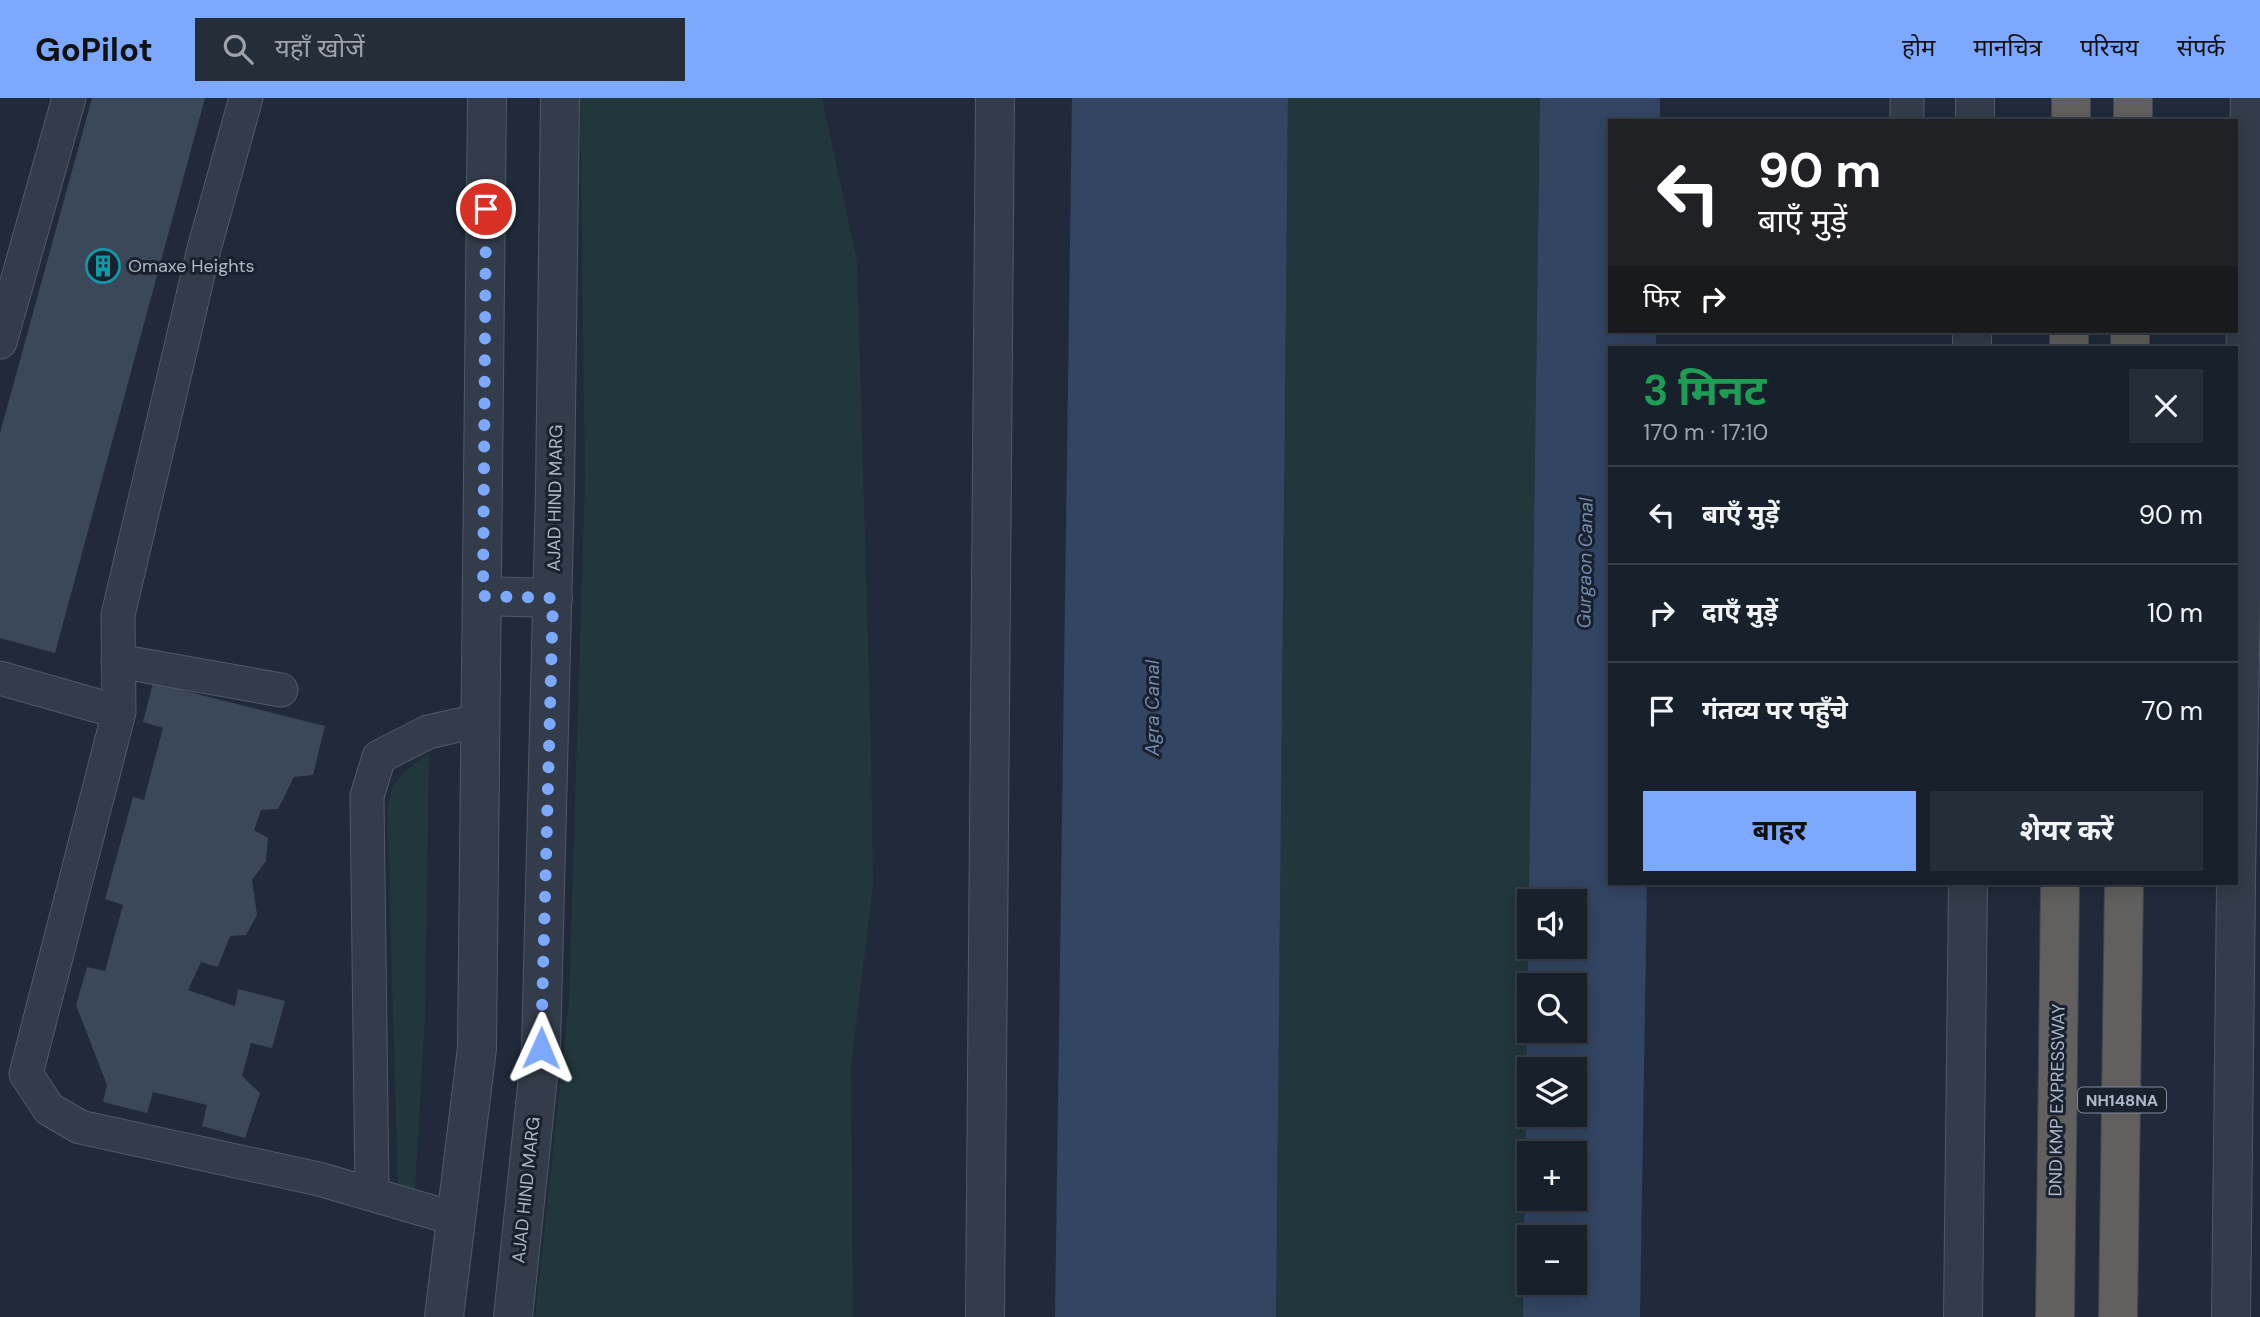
<!DOCTYPE html>
<html lang="hi">
<meta charset="utf-8">
<style>
:root{--surface:#18202c;--page:#252d38;--text:#f1f3f6;--muted:#9fa3a9;--line:#363e48;--accent:#7ca9fe}
body{margin:0;font-family:"DM Sans","Noto Sans Devanagari",sans-serif;background:var(--page);color:var(--text);height:100vh;display:flex;flex-direction:column;font-size:26px;white-space:nowrap}
*{box-sizing:border-box;margin:0}
p{font-size:23px;color:var(--muted)}
.icon{flex:none;width:38px;height:38px;fill:none;stroke:currentColor;stroke-width:2;stroke-linecap:round;stroke-linejoin:round}
.map{position:relative;flex:1;overflow:hidden}
.details{position:absolute;left:1608px;top:248px;width:630px;height:539px;display:flex;flex-direction:column;background:var(--surface);border-radius:0px;box-shadow:0 4px 18px #0003,0 0 0 2px var(--line)}
.details>*{flex:none}
.hud{position:absolute;left:1608px;top:21px;width:630px;height:214px;border-radius:0px;box-shadow:0 4px 18px #0003,0 0 0 2px var(--line);background:#202124;color:#fff;overflow:hidden}
.controls{position:absolute;left:1517px;top:791px;display:grid;gap:14px}
.controls a{display:grid;place-items:center;width:70px;height:70px;border-radius:0px;background:var(--surface);box-shadow:0 4px 18px #0003,0 0 0 2px var(--line);font-size:35px}
.pin{position:absolute;display:grid;place-items:center;width:60px;height:60px;color:#fff;margin:-30px;border:4px solid #fff;border-radius:50%;box-shadow:0 2px 7px #0007}
.me{position:absolute;width:77px;margin:-38px;rotate:1deg;stroke-linejoin:round;filter:drop-shadow(0 0 5px #0008)}
.turn{display:flex;align-items:center;gap:24px;height:147px;padding:0 35px;font-size:32px}
.turn .icon{width:91px;height:91px;stroke-width:2.5}
.turn b{display:block;font-size:49px;line-height:60px}
.then{display:flex;align-items:center;height:66px;padding:0 35px;background:#0003;gap:14px;font-size:26px}
.round{display:grid;place-items:center;flex:none;width:74px;height:74px;border-radius:0px;background:var(--page)}
.headline{display:flex;align-items:center;justify-content:space-between;height:119px;padding:0 35px}
h1{font-size:42px;font-weight:700;line-height:52px;color:#1e9e55}
.button{display:flex;gap:14px;margin-top:auto;padding:14px 35px}
.button a{flex:1;height:80px;border-radius:0px;background:var(--accent);color:#111;font-size:28px;font-weight:700;line-height:80px;text-align:center}
.button a+a{background:var(--page);color:var(--text)}
ul{padding:0;list-style:none}
li{display:flex;align-items:center;gap:21px;height:98px;padding:0 35px;border-top:2px solid var(--line)}
li div{flex:1}
li b{display:block;font-size:26px}
li em{font-style:normal}
header{display:flex;align-items:center;gap:42px;box-sizing:border-box;height:98px;padding:0 35px;background:var(--accent);color:#111}
header strong{font-size:33px}
nav{display:flex;gap:38px;margin-inline-start:auto;font-size:24px}
.search{width:490px;height:63px;background:var(--page);display:flex;align-items:center;gap:18px;box-sizing:border-box;padding:0 24px;border-radius:0px;color:var(--muted);font-size:26px}
.map>svg:first-child{display:block}
.green{fill:#22373b}
.water{fill:#324563;fill-rule:evenodd}
.building{fill:#3b485a}
.lines{fill:none;stroke-linecap:round;stroke-linejoin:round}
.minor-casing{stroke:#515a68;stroke-width:35}
.tertiary-casing{stroke:#515a68;stroke-width:40}
.trunk-casing{stroke:#3e4755;stroke-width:40}
.minor{stroke:#333c4a;stroke-width:33}
.tertiary{stroke:#333c4a;stroke-width:38}
.trunk{stroke:#61605e;stroke-width:38}
.route{stroke:#7ca9fe;stroke-width:12;stroke-dasharray:0 21.6}
.labels{text-anchor:middle;dominant-baseline:central;stroke-width:6;stroke-linejoin:round;paint-order:stroke}
.shield{fill:#19212f;stroke:#818a99;stroke-width:2}
.shield-label{font-size:16px;font-weight:bold;fill:#aeb7c7}
.poi-label{font-size:18px;fill:#aeb7c7;stroke:#19212f;text-anchor:start}
.street-label{font-size:18px;fill:#aeb7c7;stroke:#19212f}
.water-label{font-size:19px;font-style:italic;fill:#748cb1;stroke:#19212f}
</style>
<header>
<strong>GoPilot</strong>
<div class="search"><svg class="icon" aria-label="search" viewBox="0 0 24 24"><circle cx="10" cy="10" r="6"/><path d="M15 15l6 6"/></svg>यहाँ खोजें</div>
<nav><a>होम</a><a>मानचित्र</a><a>परिचय</a><a>संपर्क</a></nav>
</header>
<div class="map">
<svg width="2260" height="1219" viewBox="0 0 2260 1219">
<rect width="100%" height="100%" fill="#202a3a"/>
<path class="green" d="M580 0H822L857 163 871 649 873 788 851 968 853 1219H535L569 903 585 380Z
M1288 0H1540L1523 1219H1276Z
M429 655 425 918 415 1091 398 1087 387 714C392 679 402 675 429 655Z"/>
<path class="water" d="M1072 0H1288L1276 1219H1055Z
M1540 0H1660V23H1610V233H1656V250H1610V786H1647L1640 1219H1523ZM1530 803H1575V849H1530ZM1530 887H1575V933H1530ZM1530 971H1575V1017H1530ZM1530 1055H1575V1101H1530ZM1530 1139H1575V1185H1530Z"/>
<path class="building" d="M92 0H205L55 555 0 540V335Z
M153 585 325 628 313 677 294 679 278 711 261 712 254 732 268 740 266 763 252 782 257 817 246 837 230 838 218 869 201 864 188 892 235 908 238 891 285 903 272 950 251 945 242 978 260 995 245 1040 202 1028 207 1007 153 994 147 1015 103 1004 107 987 76 907 87 869 105 873 123 807 105 801 133 699 144 702 163 630 143 624Z"/>
<g class="lines">
<g class="minor-casing">
<path id="minor" d="M246 0 204 151 118 517 119 614 26 976 49 1011 80 1029 319 1081 456 1121
M1907 23V0
M0 244 69 0
M118 563 281 592
M0 580 119 614
M372 1095 367 698 379 659 428 634 481 622"/>
</g>
<g class="tertiary-casing">
<path id="tertiary" d="M1975 23V0
M1972 250V233
M483 498 553 500
M2236 779 2250 0
M444 1219 477 950 487 0
M513 1219 541 950 555 391 560 0
M985 1219 995 0
M1963 1219 1968 786
M2231 1219 2236 786"/>
</g>
<g class="trunk-casing">
<path id="trunk" d="M2071 23V0
M2133 23V0
M2069 250V233
M2130 250V233
M2055 1219 2060 786
M2118 1219 2124 786"/>
</g>
<use href="#minor" class="minor"/>
<use href="#tertiary" class="tertiary"/>
<use href="#trunk" class="trunk"/>
</g>
<g class="lines">
<path class="route" d="M486 111 483 498 553 500 541 950"/>
</g>
<defs>
<g id="building-ring" transform="scale(1.75)"><circle r="9.5" fill="#19212f" stroke="#0f9aa8" stroke-width="1.5"/><path d="M-4-6H4V6H1V3H-1V6H-4ZM-2.5-4.3h1.7v1.8h-1.7ZM.8-4.3h1.7v1.8H.8ZM-2.5-1h1.7V.8h-1.7ZM.8-1h1.7V.8H.8Z" fill="#0f9aa8"/></g>
</defs>
<g fill-rule="evenodd">
<use href="#building-ring" x="103" y="168"/>
</g>
<g class="labels">
<rect class="shield" x="2078" y="989.5" width="88" height="25" rx="5"/>
<g class="shield-label">
<text x="2122" y="1002">NH148NA</text>
</g>
<g class="poi-label">
<text x="128" y="168">Omaxe Heights</text>
</g>
<g class="street-label">
<text transform="translate(555 400) rotate(-89)">AJAD HIND MARG</text>
<text transform="translate(2057 1002) rotate(-89)">DND KMP EXPRESSWAY</text>
<text transform="translate(526 1092) rotate(-84)">AJAD HIND MARG</text>
</g>
<g class="water-label">
<text transform="translate(1585 465) rotate(-89)">Gurgaon Canal</text>
<text transform="translate(1152 610) rotate(-90)">Agra Canal</text>
</g>
</g>
</svg>
<div class="controls">
<a><svg class="icon" aria-label="sound" viewBox="0 0 24 24"><path d="M4 9h4l5-4v14l-5-4H4zM17 9q2 3 0 6"/></svg></a>
<a><svg class="icon" aria-label="search" viewBox="0 0 24 24"><circle cx="10" cy="10" r="6"/><path d="M15 15l6 6"/></svg></a>
<a><svg class="icon" aria-label="layers" viewBox="0 0 24 24"><path d="M12 4l9 5-9 5-9-5zM3 14l9 5 9-5"/></svg></a>
<a>+</a>
<a>−</a>
</div>
<div class="pin" style="left:486px;top:111px;background:#d93025"><svg class="icon" aria-label="arrive" viewBox="0 0 24 24"><path d="M6 21V4h12l-3 4 3 4H6"/></svg></div>
<svg class="me" style="left:541px;top:950px" viewBox="-20 -20 40 40"><path d="M0-17L14 15 0 8-14 15z" fill="#7ca9fe" stroke="#fff" stroke-width="4"/></svg>
<div class="hud">
<div class="turn"><svg class="icon" aria-label="left" viewBox="0 0 24 24"><path d="M17 20v-9H6M10 6l-5 5 5 5"/></svg><div><b>90 m</b>बाएँ मुड़ें</div></div>
<div class="then">फिर<svg class="icon" aria-label="right" viewBox="0 0 24 24"><path d="M7 20v-9h11M14 6l5 5-5 5"/></svg></div>
</div>
<section class="details">
<div class="headline"><div><h1>3 मिनट</h1><p>170 m · 17:10</p></div><a class="round"><svg class="icon" aria-label="close" viewBox="0 0 24 24"><path d="M6 6l12 12M18 6L6 18"/></svg></a></div>
<ul>
<li><svg class="icon" aria-label="left" viewBox="0 0 24 24"><path d="M17 20v-9H6M10 6l-5 5 5 5"/></svg><div><b>बाएँ मुड़ें</b></div><em>90 m</em></li>
<li><svg class="icon" aria-label="right" viewBox="0 0 24 24"><path d="M7 20v-9h11M14 6l5 5-5 5"/></svg><div><b>दाएँ मुड़ें</b></div><em>10 m</em></li>
<li><svg class="icon" aria-label="arrive" viewBox="0 0 24 24"><path d="M6 21V4h12l-3 4 3 4H6"/></svg><div><b>गंतव्य पर पहुँचे</b></div><em>70 m</em></li>
</ul>
<div class="button"><a>बाहर</a><a>शेयर करें</a></div>
</section>
</div>
